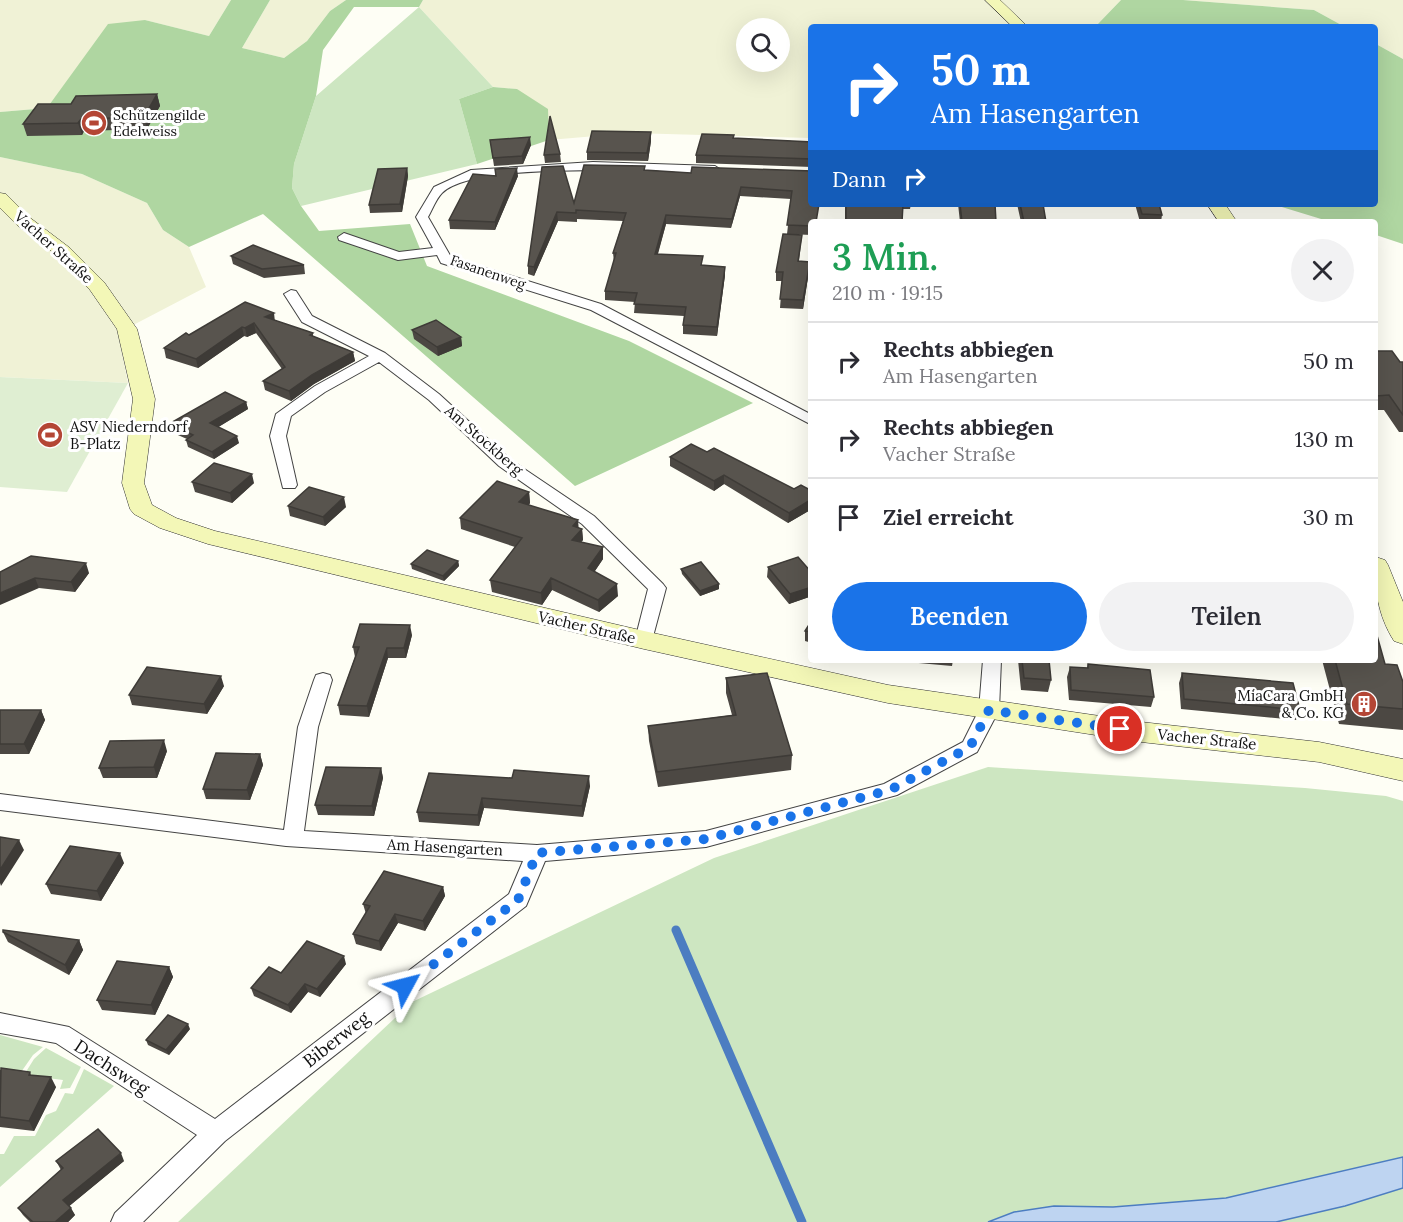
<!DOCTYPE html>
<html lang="de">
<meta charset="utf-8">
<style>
:root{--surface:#fff;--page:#f2f2f3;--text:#2b2b33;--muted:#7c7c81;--line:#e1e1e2;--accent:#1a73e8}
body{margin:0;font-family:Lora,serif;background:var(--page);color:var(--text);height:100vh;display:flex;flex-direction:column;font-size:22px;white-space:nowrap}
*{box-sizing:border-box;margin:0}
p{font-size:20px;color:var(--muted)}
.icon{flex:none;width:33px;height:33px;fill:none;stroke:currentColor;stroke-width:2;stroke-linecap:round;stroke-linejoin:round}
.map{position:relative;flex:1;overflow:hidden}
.details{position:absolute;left:808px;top:219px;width:570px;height:444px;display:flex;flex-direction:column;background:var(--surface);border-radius:6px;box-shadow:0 6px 24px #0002}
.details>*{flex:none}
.hud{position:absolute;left:808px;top:24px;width:570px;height:183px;border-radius:6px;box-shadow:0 6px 24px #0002;background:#1a73e8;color:#fff;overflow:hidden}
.buttons{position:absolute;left:736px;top:18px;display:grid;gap:12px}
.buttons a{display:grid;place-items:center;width:54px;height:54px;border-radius:50%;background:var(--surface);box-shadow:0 6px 24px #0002;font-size:30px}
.pin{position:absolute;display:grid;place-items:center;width:51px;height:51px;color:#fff;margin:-26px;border:3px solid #fff;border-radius:50%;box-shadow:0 2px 6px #0007}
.me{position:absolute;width:66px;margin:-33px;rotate:52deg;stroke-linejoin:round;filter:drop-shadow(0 0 4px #0008)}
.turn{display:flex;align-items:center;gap:21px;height:126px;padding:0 24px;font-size:27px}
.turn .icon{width:78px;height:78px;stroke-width:2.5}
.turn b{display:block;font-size:42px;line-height:51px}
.then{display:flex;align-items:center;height:57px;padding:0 24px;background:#0003;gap:12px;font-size:22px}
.round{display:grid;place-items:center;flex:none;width:63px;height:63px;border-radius:32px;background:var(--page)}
.headline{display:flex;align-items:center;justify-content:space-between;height:102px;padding:0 24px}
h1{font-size:36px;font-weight:600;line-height:45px;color:#1e9e55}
.action{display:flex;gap:12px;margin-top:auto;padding:12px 24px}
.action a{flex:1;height:69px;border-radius:36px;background:var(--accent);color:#fff;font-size:24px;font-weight:600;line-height:69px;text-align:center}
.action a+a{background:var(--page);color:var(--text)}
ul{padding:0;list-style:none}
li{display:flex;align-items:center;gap:18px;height:78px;padding:0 24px;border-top:2px solid var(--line)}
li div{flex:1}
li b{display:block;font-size:22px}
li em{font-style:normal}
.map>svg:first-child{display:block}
.farmland{fill:#f0f2d6;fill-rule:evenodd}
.green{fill:#cde6c1}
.forest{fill:#afd6a1}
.pitch{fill:#dfeed2}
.water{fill:#bed4f1;stroke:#4c7dc1;stroke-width:1.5}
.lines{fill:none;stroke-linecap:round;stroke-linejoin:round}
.stream{stroke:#4c7dc1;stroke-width:9}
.street-casing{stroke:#434343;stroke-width:2}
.secondary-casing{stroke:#323232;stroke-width:1}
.street{fill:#fff;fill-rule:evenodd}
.secondary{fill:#f3f7b7;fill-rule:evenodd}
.wall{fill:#4c4843}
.shaded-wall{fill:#3e3b37}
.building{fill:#58544e;stroke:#3e3b37;stroke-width:1.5}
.route{stroke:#1a73e8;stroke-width:10;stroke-dasharray:0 18}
.labels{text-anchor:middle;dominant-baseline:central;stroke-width:6;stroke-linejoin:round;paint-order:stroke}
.far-poi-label{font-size:14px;fill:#101010;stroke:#fff;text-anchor:start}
.far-street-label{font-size:14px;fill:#101010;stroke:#fff}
.street-label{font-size:15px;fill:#101010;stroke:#fff}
.poi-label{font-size:15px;fill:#101010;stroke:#fff;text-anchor:start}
.near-street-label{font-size:18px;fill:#101010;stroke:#fff}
</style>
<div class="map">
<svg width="1403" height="1222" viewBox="0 0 1403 1222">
<rect width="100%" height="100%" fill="#fefef5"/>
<path class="farmland" d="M0 0H231L209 36 145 20 47 108 0 112Z
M270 0H346L330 11 307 41 284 58 242 48Z
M423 0H1121L1095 27H812L811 138 631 133 549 140 517 89 493 87 419 7ZM747 28H780V62H747Z
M1183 0H1403V59L1376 44V27H1345L1314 10Z
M0 157 82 174 147 203 163 230 189 247 206 287 118 333 128 383 0 377Z"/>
<path class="green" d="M419 7 493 87 459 99 477 164 301 206 292 188 294 164 316 96Z
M988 767 1305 788 1386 796 1403 801V1157L1226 1198 1113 1207 1054 1206 1014 1212 988 1222H178L412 1002 714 858Z
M0 1035 43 1047 33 1055 19 1075 0 1073Z
M46 1048 81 1067 70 1088 60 1089 63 1080 24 1075 34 1059Z
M84 1069 114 1086 0 1187V1154H4L14 1136H35L46 1115 56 1111 65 1093 73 1094Z
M1403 1188V1222H1276L1345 1206Z"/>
<path class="forest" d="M231 0H270L242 48 284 58 307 41 330 11 346 0H423L419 7H354L323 50 316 96 294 164 292 188 301 206 319 231 410 224 427 266 629 341 753 403 575 486 263 214 189 247 163 230 147 203 82 174 0 157V112L47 108 108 24 145 20 209 36Z
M1121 0H1183L1314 10 1345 27H1095Z
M1376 44 1403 59V244L1376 235V222H1331L1272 204H1376Z
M493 87 517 89 548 109 549 140 477 164 459 99Z"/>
<path class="pitch" d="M0 377 128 383 67 492 0 487Z"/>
<path class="water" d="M1403 1157V1188L1345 1206 1276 1222H988L1014 1212 1054 1206 1113 1207 1226 1198Z"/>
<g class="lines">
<path class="stream" d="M676 930 802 1222"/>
<g class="street-casing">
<path id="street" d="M593 162 715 166 721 170 715 174C665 172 475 160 442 193 436 199 432 210 428 217L451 257 601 304 812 415V425L591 310 441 263 437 255 398 260 339 240 338 237 344 233 399 252 433 248 416 217 434 187 471 170Z
M291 290 296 291 312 316 385 353 439 394 511 460 594 516 663 584 666 588 651 644 644 646 637 644 635 640 648 589 582 524 499 466 429 400 379 362 325 392 291 416 286 436 297 485 295 488H283L270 436 276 414 315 386 369 356 302 322 284 294Z
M983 660H1001L999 710 977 752 897 795 706 847 545 861 526 906 225 1141 143 1222H111L115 1213 197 1135 56 1043 0 1033V1013L69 1027 215 1119 509 894 523 861 286 846 0 810V794L284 830 298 727 314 680 316 675 323 673 330 675 332 680 318 727 304 831 537 845 706 831 884 784 963 742 979 710Z"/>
</g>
<g class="secondary-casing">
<path id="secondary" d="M985 0H1000L1028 27H1013Z
M0 193 6 194 29 217 70 248 104 282 137 329 155 399 144 483 152 505 176 518 215 531 644 631 888 685 1141 722 1319 742 1403 759V781L1319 762 1141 742 888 703 644 649 208 544 160 528 134 514 130 509 122 483 133 399 117 329 90 290 58 256 17 225 0 208Z
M1207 204H1225L1237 222H1219Z
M1376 557 1385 560 1388 565 1403 602V644L1394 641C1378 616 1373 586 1376 557Z"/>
</g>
<use href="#street" class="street"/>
<use href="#secondary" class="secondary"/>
</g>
<path class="wall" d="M157 94 160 106 147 129 84 131 82 135 27 136 23 124Z
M651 132V141L648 161 587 160V152Z
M734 135V138L812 142V167L696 163V155Z
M490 140 531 145 523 164 494 166Z
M560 154 561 162 545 163 544 155Z
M645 166V170L691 173 812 171V235L787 234 791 199 740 196 731 228 666 224 658 254 703 265 725 267V275L717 336 683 334V325L684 316 634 313 635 302 605 300V291L614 262 613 253 623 221 577 219V222L558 221 534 276 528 274V266L542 167 574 203Z
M407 168 408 176 402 212 370 213 369 205Z
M495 169 518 176 495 230 450 229 449 220 496 176Z
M845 204H911L910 209H903L902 222H845Z
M958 204H995L996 222H960Z
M1017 204H1043L1046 222H1021Z
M1135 204H1159L1162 215 1161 222H1140Z
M802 235 799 261 810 262 809 271 803 309 780 308 782 281H776V272Z
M231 256 304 265 305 274 264 278 233 264Z
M275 321 313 333V336L353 352 355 361 314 384 291 401 265 390 263 381 282 369 256 333 247 337 244 336 198 368 166 358 164 348 189 335Z
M412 330 461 337 462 346 438 356 414 339Z
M1376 351 1400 362H1403V432H1399L1384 410H1376Z
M246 402 248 409 218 427 239 443 214 459 188 447 186 440 187 439 171 432 169 424Z
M707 452 794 489 812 491V509L788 523 724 484 714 491 670 466V457Z
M192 482 254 483 232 503 195 492Z
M529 492 530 503 529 505 582 529 583 540 581 542 603 559 594 572 618 596 599 612 552 590 542 605 492 592 490 580 515 547 461 529 460 518Z
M288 506 346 507 325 526 290 516Z
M458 561 459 566 444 581 412 569 411 564Z
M768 567 812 573V596L789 604 767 577Z
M681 569 719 589 700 596 682 574Z
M0 572 89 573 75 592 39 588Z
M812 620V643L805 641V631Z
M412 635 406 658H388L369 717 340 715 338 705 355 657 353 647Z
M885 660H953L952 666Z
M1018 660H1049L1051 680 1048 692 1021 690Z
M1322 660H1376L1385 664 1403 682V730L1339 724Z
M1088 664 1154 697 1151 707 1069 700 1067 677 1070 667 1087 668Z
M1182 673 1300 710 1296 720 1181 709 1179 683Z
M726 678 792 755 791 770 658 787 649 741 648 726 732 715 726 693Z
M224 686 207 714 132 705 129 695Z
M0 710H41L45 720 29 754H0Z
M167 751 157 778H103L99 768Z
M260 754 263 765 250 800 206 799 203 789Z
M381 768 383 778 374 816 318 815 315 805Z
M429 773 590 786 583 817 484 808 479 826 419 822 417 812Z
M124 863 101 901 51 894 46 884Z
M443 887 445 896 425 931 398 923 381 951 356 944 353 934 366 914 363 904Z
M3 932 79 940 83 950 69 975 8 942Z
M346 964 320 997 308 992 291 1013 254 996 251 988 281 973Z
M169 967 173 977 155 1015 102 1010 97 1000Z
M190 1029 169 1055 148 1045 146 1040Z
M0 1070 30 1072 31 1075 56 1087 34 1131 0 1127Z
M56 1161H124L69 1206 75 1215 68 1222H30L23 1215 18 1208 61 1170Z"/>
<path class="shaded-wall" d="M157 94 160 106 147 129 144 117Z
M81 119 84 131 82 135 78 123Z
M651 132V141L648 161 647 153Z
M530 137 531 145 523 164 522 156Z
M407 168 408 176 402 212 400 204Z
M517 168 518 176 495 230V222Z
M741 187 740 196 731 228 732 219Z
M557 212 558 221 534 276V267Z
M666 215V224L655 263V254Z
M810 262 809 271 803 309V300Z
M725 267V275L717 336V327Z
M274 313 275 322 265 317Z
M254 323 256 333 247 337 245 328Z
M242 327 244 336 198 368 196 359Z
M461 337 462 346 438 356 437 347Z
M353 352 355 361 314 384 291 401 289 391 312 375Z
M246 402 248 409 212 431 210 423Z
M237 436 239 443 214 459 212 452Z
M252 474 254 483 232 503 230 493Z
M724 475V484L714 491V481Z
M529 492 530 503 520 513 519 502Z
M344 497 346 507 325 526 323 517Z
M812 499V509L788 523 789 513Z
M578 520 579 532 582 529 583 540 572 552V540L573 526Z
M603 547V559L589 580 588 568Z
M458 561 459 566 444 581 443 576Z
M86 563 89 573 75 592 71 582Z
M35 578 39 588 0 605V593Z
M551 578 552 590 542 605 541 593Z
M617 584 618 596 599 612 598 600Z
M719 584V589L700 596V591Z
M812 587V596L789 604 790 594Z
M410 625 412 635 406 658 404 648Z
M387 648 388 658 369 717 367 706Z
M221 676 224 686 207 714 204 704Z
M41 710 45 720 29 754 24 744Z
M164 740 167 751 157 778 154 767Z
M260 754 263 765 250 800 247 790Z
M381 768 383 778 374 816 372 806Z
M589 776 590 786 583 817 582 806Z
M482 798 484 808 479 826 478 815Z
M19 840 24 850 1 886 0 883V870Z
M120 853 124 863 101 901 97 891Z
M443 887 445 896 425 931 423 921Z
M395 914 398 923 381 951 379 941Z
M79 940 83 950 69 975 65 965Z
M344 956 346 964 320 997 317 989Z
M169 967 173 977 155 1015 151 1005Z
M305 984 308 992 291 1013 288 1005Z
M188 1024 190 1029 169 1055 166 1050Z
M51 1077 56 1087 34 1131 29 1121Z
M121 1153 124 1161 67 1208 63 1200Z
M71 1208 75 1215 68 1222H55Z"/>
<path class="building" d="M157 94 144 117 81 119 78 123 23 124 38 104H71L76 96Z
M550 116 560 154 544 155Z
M592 131 651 132 647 153 587 152Z
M702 134 734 135 733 138 812 142V159L696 155Z
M530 137 522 156 493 158 490 140Z
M584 165 645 166 644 170 691 173 692 167 812 171V204H819L816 222H812V226L787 225 792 191 741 187 732 219 666 215 655 254 703 256 701 265 725 267 717 327 683 325 686 307 634 304 637 293 605 291 616 253H613L626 213 576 210V213L557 212 534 267 528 266 542 167 563 166 574 203Z
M407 168 400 204 369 205 378 169Z
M517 168 495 222 449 220 473 174 496 176 495 169Z
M846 204H903L902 222H846Z
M960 204H995L996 222H962Z
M1020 204H1043L1046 222H1024Z
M1139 204H1159L1162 215 1142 214Z
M783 234 802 235 798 261 810 262 803 300 780 299 783 272H776Z
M253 245 304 265 262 269 231 256Z
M245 302 274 313 265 317 313 333 310 335 353 352 312 375 289 391 263 381 285 367 254 323 245 328 242 327 196 359 164 348 186 333 189 335Z
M436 320 461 337 437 347 412 330Z
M1376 351H1392L1400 362H1403V415L1389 395 1376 396Z
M225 392 246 402 210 423 237 436 212 452 186 440 193 435 169 424Z
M691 444 707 452 714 448 794 489 801 485 812 491V499L789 513 724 475 714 481 670 457Z
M214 463 252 474 230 493 192 482Z
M497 481 529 492 519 502 578 520 573 526 582 529 572 540 603 547 588 568 617 584 598 600 551 578 541 593 490 580 522 538 460 518Z
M309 487 344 497 323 517 288 506Z
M427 550 458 561 443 576 411 564Z
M31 556 86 563 71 582 35 578 0 593V572Z
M798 557 812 573V587L790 594 768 567Z
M701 562 719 584 700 591 681 569Z
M812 620V632L805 631Z
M360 624 410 625 404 648H387L367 706 338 705 359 647H353Z
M1376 632 1385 664 1397 665 1403 682V709L1347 704 1335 660H1376Z
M1022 660H1049L1051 680 1024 678Z
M1088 664 1150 670 1154 697 1071 690 1070 667 1088 668Z
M147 667 221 676 204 704 129 695Z
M767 673 792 755 657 772 648 726 736 715 726 678Z
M1182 673 1293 683 1300 710 1184 699Z
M0 710H41L24 744H0Z
M164 740 154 767 99 768 110 741Z
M216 753 260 754 247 790 203 789Z
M326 767 381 768 372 806 315 805Z
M514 770 589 776 582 806 482 798 478 815 417 812 429 773 512 778Z
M0 837 19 840 0 870Z
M70 846 120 853 97 891 46 884Z
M384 871 443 887 423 921 395 914 379 941 353 934 370 906 363 904Z
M3 930 79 940 65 965 3 932Z
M307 941 344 956 317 989 305 984 288 1005 251 988 269 967 281 973Z
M117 961 169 967 151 1005 97 1000Z
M168 1015 188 1024 166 1050 146 1040Z
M1 1068 30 1072 29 1075 51 1077 29 1121 0 1117Z
M98 1129 121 1153 63 1200 71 1208 55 1222H33L18 1208 63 1168 56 1161Z"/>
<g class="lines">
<path class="route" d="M405 986 518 900 537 853 706 839 890 790 970 747 989 710 1120 729"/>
</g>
<defs>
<g id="stadium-disc" transform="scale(1.35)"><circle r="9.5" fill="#b44635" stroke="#fff"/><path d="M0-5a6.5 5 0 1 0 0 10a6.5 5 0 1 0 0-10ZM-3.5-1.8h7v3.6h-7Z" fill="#fff"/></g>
<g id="building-disc" transform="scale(1.35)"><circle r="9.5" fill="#b44635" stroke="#fff"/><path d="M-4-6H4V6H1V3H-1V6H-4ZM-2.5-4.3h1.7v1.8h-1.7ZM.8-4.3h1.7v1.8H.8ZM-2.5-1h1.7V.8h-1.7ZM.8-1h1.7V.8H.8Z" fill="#fff"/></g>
</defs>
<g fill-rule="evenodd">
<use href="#stadium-disc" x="94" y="123"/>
<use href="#stadium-disc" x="50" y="435"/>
<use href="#building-disc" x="1364" y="704"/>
</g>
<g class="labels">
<g class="far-poi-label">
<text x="113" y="115">Schützengilde<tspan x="113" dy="16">Edelweiss</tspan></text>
</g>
<g class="far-street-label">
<text transform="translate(488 272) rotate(19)">Fasanenweg</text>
</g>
<g class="street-label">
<text transform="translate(54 247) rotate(42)">Vacher Straße</text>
<text transform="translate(484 440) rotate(41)">Am Stockberg</text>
<text transform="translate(587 627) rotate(13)">Vacher Straße</text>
<text transform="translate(1207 739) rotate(6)">Vacher Straße</text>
<text transform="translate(445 847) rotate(3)">Am Hasengarten</text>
</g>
<g class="poi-label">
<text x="70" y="426">ASV Niederndorf<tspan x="70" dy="17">B-Platz</tspan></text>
<text x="1344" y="695" text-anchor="end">MiaCara GmbH<tspan x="1344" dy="17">&amp; Co. KG</tspan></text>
</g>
<g class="near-street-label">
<text transform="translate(336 1039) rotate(-38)">Biberweg</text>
<text transform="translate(112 1067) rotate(33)">Dachsweg</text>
</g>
</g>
</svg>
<div class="buttons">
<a><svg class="icon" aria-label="search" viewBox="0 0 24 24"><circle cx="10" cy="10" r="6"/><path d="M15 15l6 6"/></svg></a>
</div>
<div class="pin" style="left:1120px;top:729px;background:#d93025"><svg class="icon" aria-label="arrive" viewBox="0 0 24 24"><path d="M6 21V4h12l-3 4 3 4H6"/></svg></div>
<svg class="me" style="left:405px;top:986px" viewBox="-20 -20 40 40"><path d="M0-17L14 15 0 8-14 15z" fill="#1a73e8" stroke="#fff" stroke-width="4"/></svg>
<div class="hud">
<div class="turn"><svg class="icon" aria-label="right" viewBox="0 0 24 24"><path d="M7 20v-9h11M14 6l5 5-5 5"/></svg><div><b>50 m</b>Am Hasengarten</div></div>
<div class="then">Dann<svg class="icon" aria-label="right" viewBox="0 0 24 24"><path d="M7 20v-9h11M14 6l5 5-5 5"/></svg></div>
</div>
<section class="details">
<div class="headline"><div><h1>3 Min.</h1><p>210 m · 19:15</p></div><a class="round"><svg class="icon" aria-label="close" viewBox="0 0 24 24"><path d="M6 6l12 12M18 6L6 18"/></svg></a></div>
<ul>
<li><svg class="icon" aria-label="right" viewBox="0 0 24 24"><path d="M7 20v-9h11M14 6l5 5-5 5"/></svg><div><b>Rechts abbiegen</b><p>Am Hasengarten</p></div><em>50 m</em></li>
<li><svg class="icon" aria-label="right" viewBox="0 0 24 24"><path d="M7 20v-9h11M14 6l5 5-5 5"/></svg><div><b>Rechts abbiegen</b><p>Vacher Straße</p></div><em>130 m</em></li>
<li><svg class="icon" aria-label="arrive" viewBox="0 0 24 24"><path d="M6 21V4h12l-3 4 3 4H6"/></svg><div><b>Ziel erreicht</b></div><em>30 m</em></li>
</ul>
<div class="action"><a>Beenden</a><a>Teilen</a></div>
</section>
</div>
